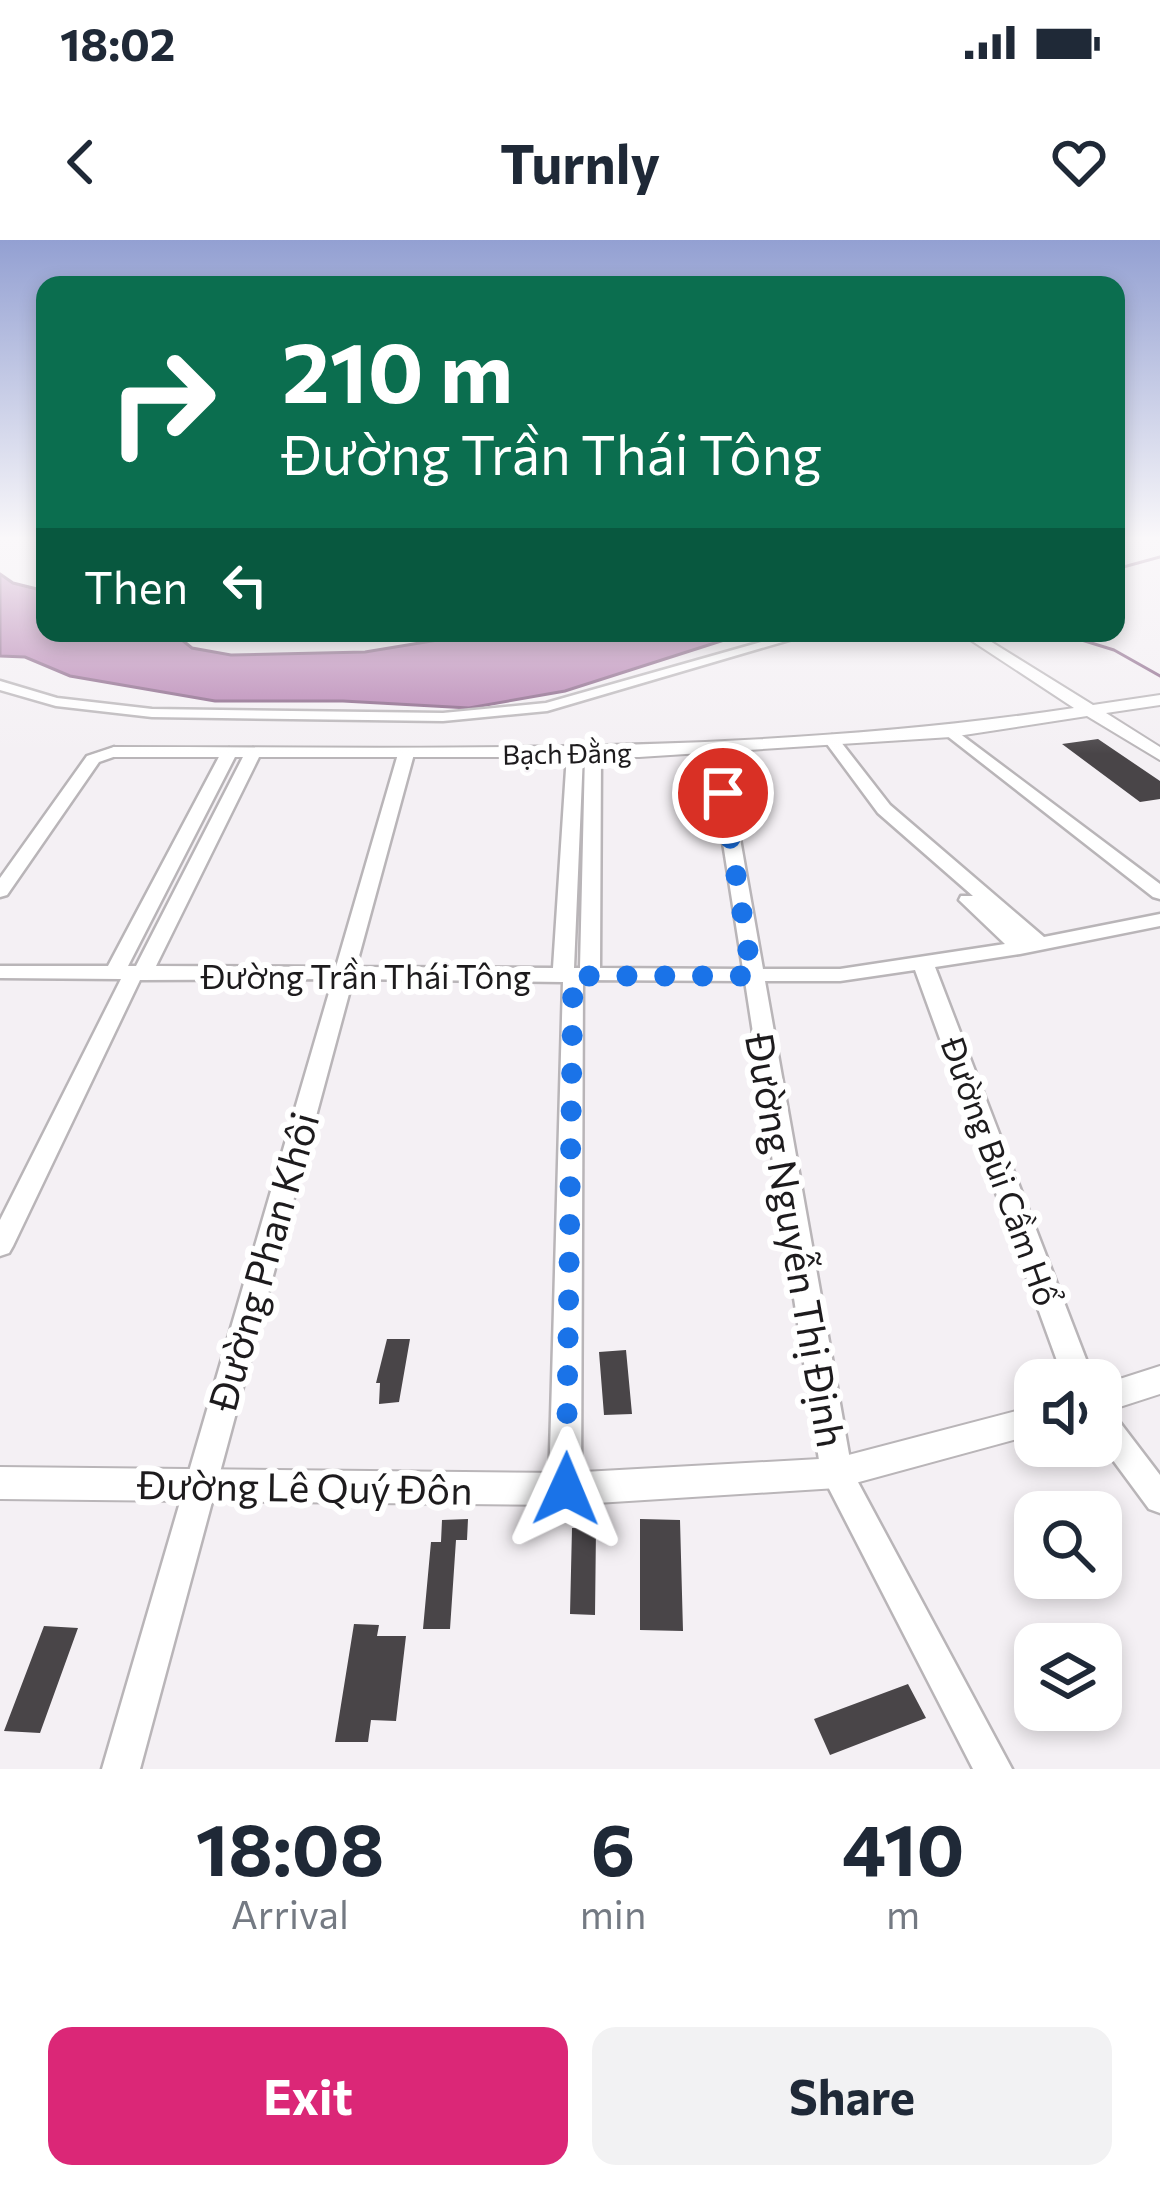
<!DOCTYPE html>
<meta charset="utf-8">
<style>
:root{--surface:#fff;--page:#f2f2f3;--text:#1f2937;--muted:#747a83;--accent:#db2777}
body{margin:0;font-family:Commissioner,sans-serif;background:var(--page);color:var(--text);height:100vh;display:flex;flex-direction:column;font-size:45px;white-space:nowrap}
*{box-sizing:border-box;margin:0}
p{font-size:39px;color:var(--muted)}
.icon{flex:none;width:66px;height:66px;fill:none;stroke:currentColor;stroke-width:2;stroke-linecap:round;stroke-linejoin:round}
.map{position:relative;height:1529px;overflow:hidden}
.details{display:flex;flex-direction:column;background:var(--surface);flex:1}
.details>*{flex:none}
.banner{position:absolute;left:36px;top:36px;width:1089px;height:366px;border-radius:24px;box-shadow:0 6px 18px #0003;background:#0b6e4f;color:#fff;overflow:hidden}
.tools{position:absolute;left:1014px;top:1119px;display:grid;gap:24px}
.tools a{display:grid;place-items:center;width:108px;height:108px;border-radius:24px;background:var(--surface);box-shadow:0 6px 18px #0003;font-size:60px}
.pin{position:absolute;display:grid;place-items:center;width:102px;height:102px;color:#fff;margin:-51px;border:6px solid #fff;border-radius:50%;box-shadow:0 3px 12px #0007}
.me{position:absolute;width:132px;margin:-66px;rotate:1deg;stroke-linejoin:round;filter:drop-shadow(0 0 9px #0008)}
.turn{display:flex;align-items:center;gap:42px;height:252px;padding:0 48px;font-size:54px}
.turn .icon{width:156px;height:156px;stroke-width:2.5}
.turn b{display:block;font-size:84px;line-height:102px}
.then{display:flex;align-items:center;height:114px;padding:0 48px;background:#0003;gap:24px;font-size:45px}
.eta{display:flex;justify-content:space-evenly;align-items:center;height:204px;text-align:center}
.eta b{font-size:72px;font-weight:700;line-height:84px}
.cta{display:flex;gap:24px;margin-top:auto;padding:24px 48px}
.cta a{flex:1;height:138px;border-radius:24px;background:var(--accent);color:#fff;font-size:48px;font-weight:700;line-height:138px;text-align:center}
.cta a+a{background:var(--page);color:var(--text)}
.status{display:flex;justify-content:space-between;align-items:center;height:84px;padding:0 60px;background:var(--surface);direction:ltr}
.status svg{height:33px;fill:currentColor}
header{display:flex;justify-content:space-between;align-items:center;height:156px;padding:0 48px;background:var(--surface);font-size:54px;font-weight:700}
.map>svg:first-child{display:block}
.water{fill:#b581b1;stroke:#876285;stroke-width:3}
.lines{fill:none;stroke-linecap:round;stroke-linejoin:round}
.stream{stroke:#876285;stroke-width:3}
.building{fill:#494548}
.minor-casing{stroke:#b9b5b8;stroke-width:5}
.tertiary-casing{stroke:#b9b5b8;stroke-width:4}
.minor{fill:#fff;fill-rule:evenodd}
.tertiary{fill:#fff;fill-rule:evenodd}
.route{stroke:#1a73e8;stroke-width:21;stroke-dasharray:0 37.8}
.labels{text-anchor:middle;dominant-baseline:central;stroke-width:12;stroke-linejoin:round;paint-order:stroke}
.far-street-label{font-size:27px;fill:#1d1b1d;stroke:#fff}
.street-label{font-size:33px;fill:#1d1b1d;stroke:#fff}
.near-street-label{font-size:39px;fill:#1d1b1d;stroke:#fff}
</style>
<div class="status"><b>18:02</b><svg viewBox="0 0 49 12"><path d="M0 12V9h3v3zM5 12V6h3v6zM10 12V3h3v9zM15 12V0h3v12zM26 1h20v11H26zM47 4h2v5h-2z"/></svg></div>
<header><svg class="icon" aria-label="back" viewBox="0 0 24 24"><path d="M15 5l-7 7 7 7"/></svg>Turnly<svg class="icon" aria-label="heart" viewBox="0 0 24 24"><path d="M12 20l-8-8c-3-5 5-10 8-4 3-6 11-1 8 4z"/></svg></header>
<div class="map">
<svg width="1160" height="1529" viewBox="0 0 1160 1529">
<rect width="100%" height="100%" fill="#f4f0f4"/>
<path class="water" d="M0 334 13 343 45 351V393H183L182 400 192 408 231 415 365 412 480 393H746L565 451 469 468 343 461H215L70 436 25 417 0 416Z"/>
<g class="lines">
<path class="stream" d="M1116 329 1160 317
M1059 393 1114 410 1160 436"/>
</g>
<path class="building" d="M1098 499 1160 541V559L1140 562 1062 504Z
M387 1099H410L399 1162 379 1164 380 1143H376Z
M626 1110 632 1174 604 1175 599 1112Z
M468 1279 467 1300H456L450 1389H423L431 1302H441L442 1280Z
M640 1279 680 1280 683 1391 640 1390Z
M572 1288H596L595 1375 570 1374Z
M354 1384 379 1385 377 1396H406L396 1481 371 1480 368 1502H335Z
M44 1386 78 1388 40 1493 4 1491Z
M908 1444 926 1478 830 1515 814 1479Z"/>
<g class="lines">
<g class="minor-casing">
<path id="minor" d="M793 393H813L547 471 443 481 152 477 56 466 0 450V441L57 458 152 469 443 473 546 463Z
M951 487 1160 644V659L1153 657 946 495 943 492Z
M832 495 837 497 890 565 1044 697 1160 674V686L1020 714 935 727 1094 1140H1064L915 730 840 741H765L852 1231 1012 1529H973L821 1233 745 741 583 740 581 1249 576 1259 565 1263 554 1259 549 1249 563 742 353 739 140 1529H102L333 739 140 740 13 1006 9 1013 0 1016V980L121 739 0 738V726H108L221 513 229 508 237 513 128 726H136L245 513 253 508 261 513 156 726 336 727 398 514 406 509 414 514 356 727 553 728 567 514 575 509 583 514 574 728H580L585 514 593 509 601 514 600 728 743 729 708 508 716 503 724 508 763 729H840L1005 704 959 660 961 656H973L878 573 824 500Z
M114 507 119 509V515L99 522 7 655 0 657V638L87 516Z
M1101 1168 1112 1172 1160 1235V1273L1149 1269 1101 1204Z"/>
</g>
<g class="tertiary-casing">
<path id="tertiary" d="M960 393H977L1093 465 1160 455V465L1106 473 1160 507V520L1087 476 951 497 639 517H114L105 512 114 507C435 507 756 516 1074 468Z
M1160 1126V1154L1101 1173V1145Z
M1035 1166V1194L837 1248 565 1265 0 1259V1227L565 1233 837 1218Z"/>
</g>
<use href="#minor" class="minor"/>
<use href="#tertiary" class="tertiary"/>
</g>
<linearGradient id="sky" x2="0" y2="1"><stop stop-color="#93a0d2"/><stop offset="0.58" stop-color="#faf8fa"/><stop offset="1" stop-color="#faf8fa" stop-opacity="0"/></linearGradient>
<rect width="1160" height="514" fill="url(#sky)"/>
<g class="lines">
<path class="route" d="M566 1249 573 736H752L723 553"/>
</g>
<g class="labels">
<g class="far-street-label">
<text transform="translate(567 513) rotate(-1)">Bạch Đằng</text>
</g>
<g class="street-label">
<text x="366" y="735">Đường Trần Thái Tông</text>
<text transform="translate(1001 931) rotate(70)">Đường Bùi Cầm Hổ</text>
</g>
<g class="near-street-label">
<text transform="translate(797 1000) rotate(80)">Đường Nguyễn Thị Định</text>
<text transform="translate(262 1021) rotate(-74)">Đường Phan Khôi</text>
<text transform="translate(305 1246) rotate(1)">Đường Lê Quý Đôn</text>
</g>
</g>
</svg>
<div class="tools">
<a><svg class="icon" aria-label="sound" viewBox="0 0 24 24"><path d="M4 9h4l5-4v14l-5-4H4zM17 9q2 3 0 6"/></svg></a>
<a><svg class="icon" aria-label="search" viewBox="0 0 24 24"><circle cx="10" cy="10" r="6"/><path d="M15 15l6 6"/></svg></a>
<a><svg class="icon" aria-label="layers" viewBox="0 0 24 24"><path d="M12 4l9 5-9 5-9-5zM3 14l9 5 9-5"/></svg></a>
</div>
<div class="pin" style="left:723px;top:553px;background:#d93025"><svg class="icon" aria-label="arrive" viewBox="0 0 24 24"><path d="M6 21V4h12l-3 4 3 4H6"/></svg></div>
<svg class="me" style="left:566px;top:1249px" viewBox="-20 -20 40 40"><path d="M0-17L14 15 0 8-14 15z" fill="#1a73e8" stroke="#fff" stroke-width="4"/></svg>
<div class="banner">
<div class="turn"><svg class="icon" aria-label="right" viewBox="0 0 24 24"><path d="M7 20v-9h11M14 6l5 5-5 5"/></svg><div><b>210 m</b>Đường Trần Thái Tông</div></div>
<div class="then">Then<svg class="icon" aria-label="left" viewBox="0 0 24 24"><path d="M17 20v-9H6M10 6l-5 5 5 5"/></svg></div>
</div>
</div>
<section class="details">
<div class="eta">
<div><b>18:08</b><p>Arrival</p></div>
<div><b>6</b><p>min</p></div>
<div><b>410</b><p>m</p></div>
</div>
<div class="cta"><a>Exit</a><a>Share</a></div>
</section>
